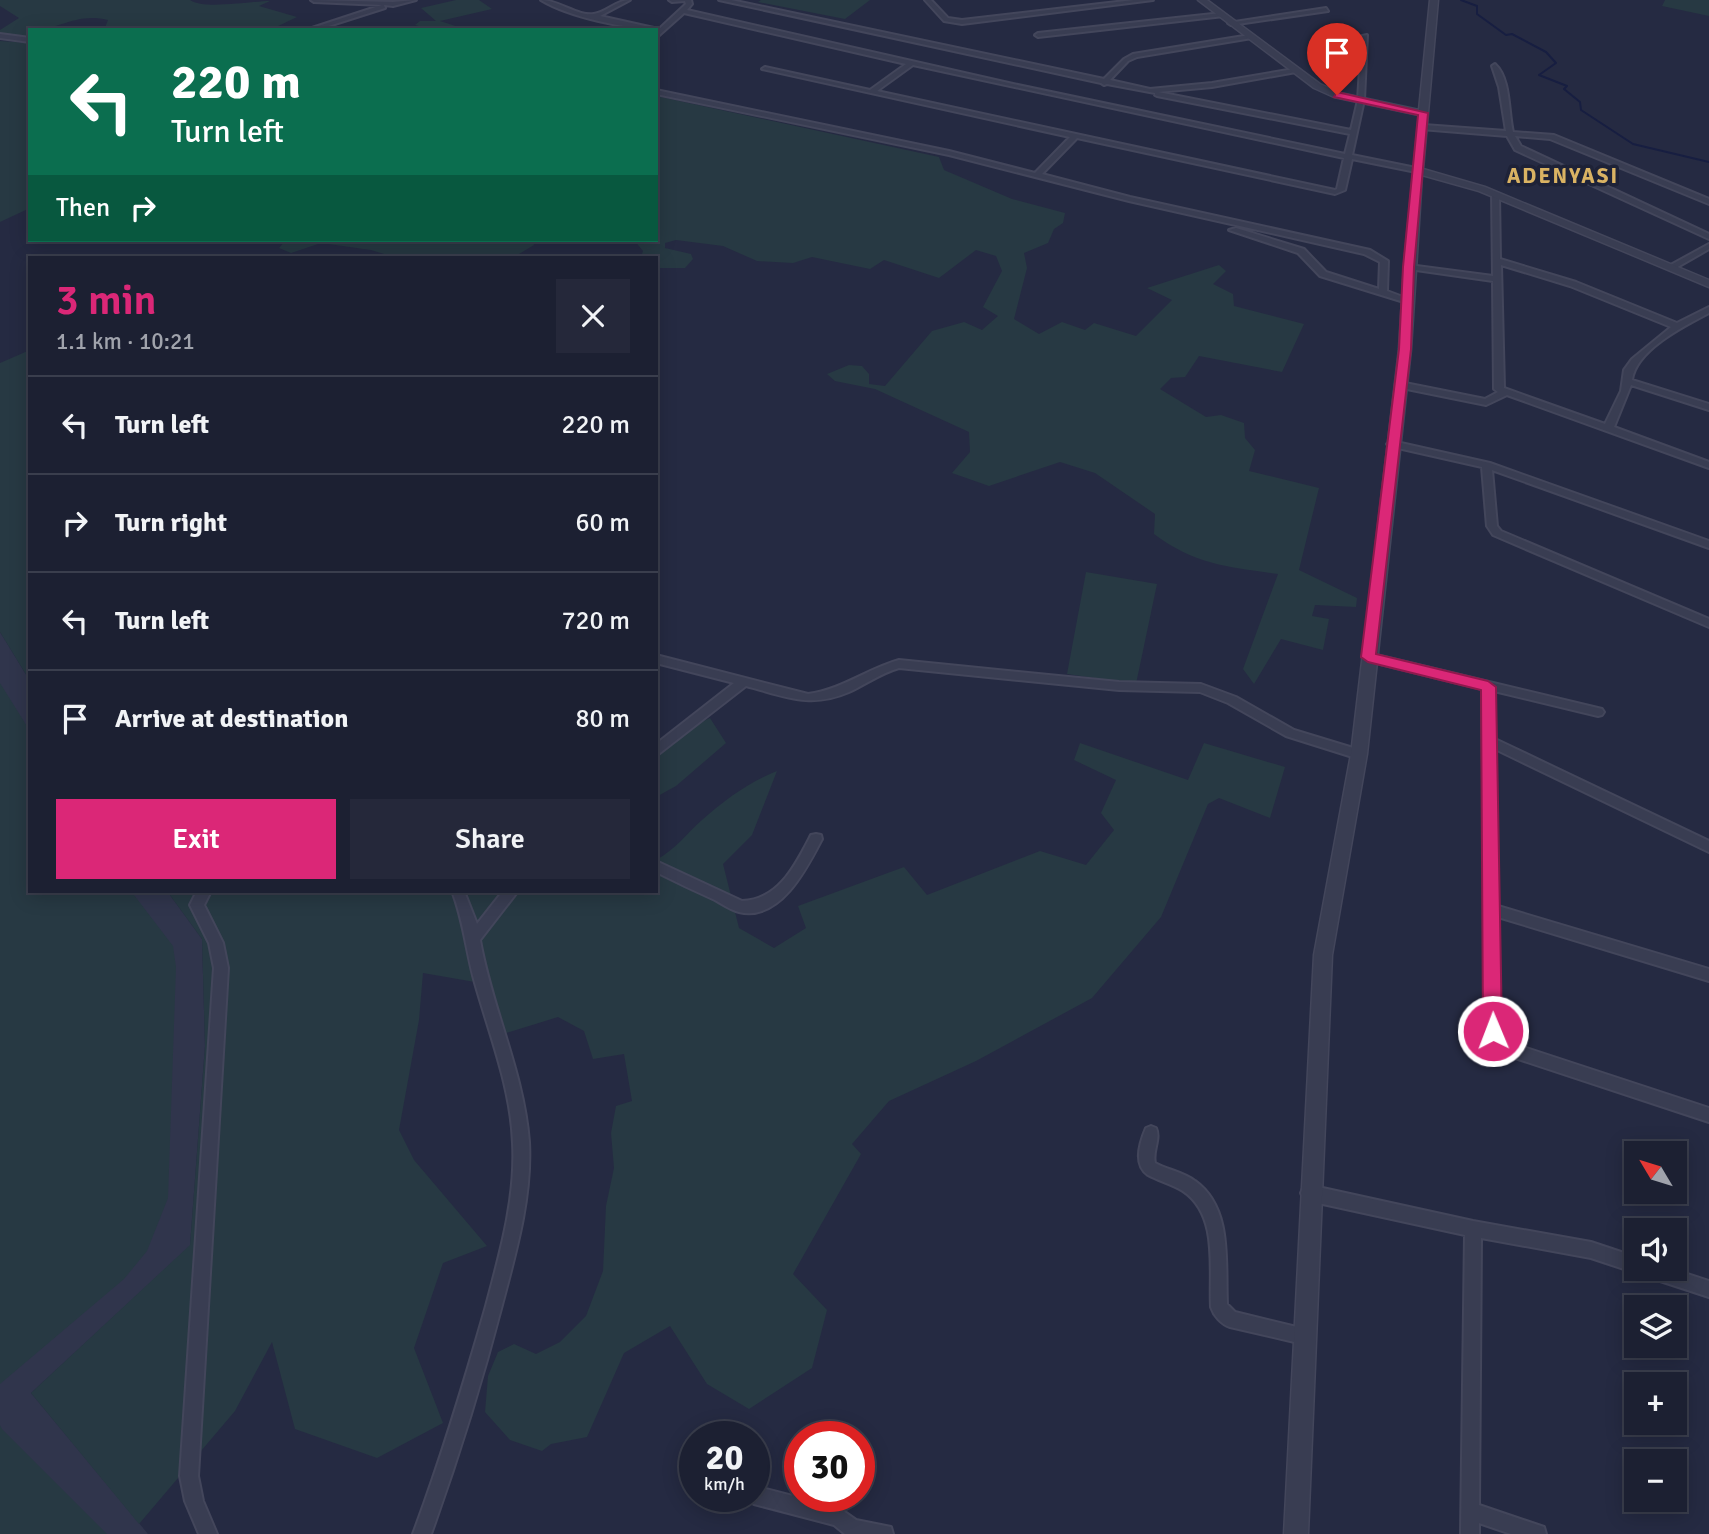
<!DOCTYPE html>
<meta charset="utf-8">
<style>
:root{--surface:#1c2032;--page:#25283a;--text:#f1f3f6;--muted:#a0a3ac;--line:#3a3e4d;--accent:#db2777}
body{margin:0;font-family:Signika,sans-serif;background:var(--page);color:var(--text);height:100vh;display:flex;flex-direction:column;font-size:26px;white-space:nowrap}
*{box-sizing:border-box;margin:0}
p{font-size:23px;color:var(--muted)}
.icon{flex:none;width:38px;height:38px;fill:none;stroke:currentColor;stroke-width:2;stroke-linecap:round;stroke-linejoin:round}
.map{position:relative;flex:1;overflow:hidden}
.details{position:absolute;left:28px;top:256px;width:630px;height:637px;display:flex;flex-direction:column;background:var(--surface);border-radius:0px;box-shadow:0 4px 18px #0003,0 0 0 2px var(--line)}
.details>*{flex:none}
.guide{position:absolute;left:28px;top:28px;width:630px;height:214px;border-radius:0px;box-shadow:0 4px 18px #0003,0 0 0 2px var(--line);background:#0b6e4f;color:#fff;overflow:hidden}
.needle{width:46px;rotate:308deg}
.tools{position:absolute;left:1624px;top:1141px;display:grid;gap:14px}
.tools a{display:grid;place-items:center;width:63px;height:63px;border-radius:0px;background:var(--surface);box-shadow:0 4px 18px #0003,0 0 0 2px var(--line);font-size:35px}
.speed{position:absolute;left:679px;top:1421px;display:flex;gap:14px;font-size:35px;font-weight:700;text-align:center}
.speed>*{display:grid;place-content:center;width:91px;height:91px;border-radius:50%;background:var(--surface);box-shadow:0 4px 18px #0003,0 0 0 2px var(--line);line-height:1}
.speed small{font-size:18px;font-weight:400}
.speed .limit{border:10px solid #d22;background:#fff;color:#111}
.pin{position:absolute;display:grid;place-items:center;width:60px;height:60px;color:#fff;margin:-72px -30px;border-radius:50% 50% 50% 0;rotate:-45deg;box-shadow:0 0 7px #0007}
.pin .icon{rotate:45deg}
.me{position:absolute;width:77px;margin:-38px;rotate:359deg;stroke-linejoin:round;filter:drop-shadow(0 0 5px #0008)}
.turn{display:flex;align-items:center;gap:24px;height:147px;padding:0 28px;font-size:32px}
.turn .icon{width:91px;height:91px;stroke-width:2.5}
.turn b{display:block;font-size:49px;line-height:60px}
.then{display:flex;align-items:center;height:66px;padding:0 28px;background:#0003;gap:14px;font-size:26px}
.round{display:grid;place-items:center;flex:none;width:74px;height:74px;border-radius:0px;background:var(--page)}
.summary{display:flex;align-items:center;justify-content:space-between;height:119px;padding:0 28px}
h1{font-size:42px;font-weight:600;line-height:52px;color:var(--accent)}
.primary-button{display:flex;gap:14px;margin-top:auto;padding:14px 28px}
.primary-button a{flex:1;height:80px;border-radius:0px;background:var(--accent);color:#fff;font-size:28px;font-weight:600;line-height:80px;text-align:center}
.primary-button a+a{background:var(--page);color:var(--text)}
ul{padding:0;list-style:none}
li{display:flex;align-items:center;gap:21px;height:98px;padding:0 28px;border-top:2px solid var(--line)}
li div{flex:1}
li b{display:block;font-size:26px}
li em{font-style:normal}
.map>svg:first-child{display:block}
.airport{fill:#30354c}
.green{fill:#273943}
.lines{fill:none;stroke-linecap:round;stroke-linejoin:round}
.stream{stroke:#171e41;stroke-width:2}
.minor-casing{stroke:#43465b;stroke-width:4}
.tertiary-casing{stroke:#43465b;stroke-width:3}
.minor{fill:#393d52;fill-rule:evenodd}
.tertiary{fill:#393d52;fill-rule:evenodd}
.route{fill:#db2777;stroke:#8e194d;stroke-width:2}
.labels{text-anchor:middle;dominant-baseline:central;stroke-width:7;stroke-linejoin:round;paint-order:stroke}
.far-district-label{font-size:21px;font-weight:bold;letter-spacing:2px;fill:#dab363;stroke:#1e2237}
</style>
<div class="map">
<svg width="1709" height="1534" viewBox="0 0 1709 1534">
<rect width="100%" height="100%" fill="#252a42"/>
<path class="airport" d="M0 632 30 681V891H167L202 939 205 1046 190 1246 31 1393 148 1534H0Z"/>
<path class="green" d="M0 0H190C204 10 252 1 270 1L259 6 297 17 270 30H104L108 20C76 12 60 30 30 30V36L0 37V30L19 18 0 6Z
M456 0H479L492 9 440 21 468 30H433L415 25 420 21H436L421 8Z
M761 0H870L845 19 758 2Z
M1665 0H1709V16L1662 6Z
M0 41 30 43V208L0 222Z
M656 96 939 157 944 170 1012 199 1065 213 1063 223 1054 229 1048 243 1024 253 1027 268 1014 319 1039 334 1062 322 1085 330 1094 323 1136 336 1172 300 1147 288 1219 265 1226 271 1213 284 1233 294 1234 306 1304 324 1282 372 1199 356 1185 377 1171 378 1160 389 1206 417 1221 415 1244 423 1245 438 1255 450 1249 471 1319 488 1299 570 1357 598 1356 607 1315 605 1312 616 1329 619 1323 650 1281 639 1254 684 1243 669 1278 574C1229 567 1195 565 1154 534L1155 514 1095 473 1060 462 989 486 952 473 970 452 969 432 875 389 835 381 827 374 849 365 862 366 869 374V384L885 386 932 331 964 322 982 330 998 316 983 307 1002 271 996 256 976 250 939 278 884 260 870 269 812 257 793 263 757 261 723 246 676 240 665 243V248L691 254 693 259 685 268H656V257H641L643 251 634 240H656Z
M286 240H532L534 245 514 257H394L371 250 321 243 291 253 279 248Z
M30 350V681L0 632V363Z
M1086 572 1157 584 1136 684 1067 674Z
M0 683 30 731V891H131L173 946 176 967 168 1198 147 1251 124 1279 0 1384Z
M710 718 726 743 676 786 656 797V743Z
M1080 743 1188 780 1204 743 1285 767 1270 818 1219 798 1208 804 1161 917 1092 998 976 1061 889 1101 852 1144 861 1154 793 1274 827 1310 812 1368 749 1409 707 1384 670 1326 624 1353 587 1437 551 1444 542 1451 510 1440 485 1412 488 1376 498 1352 514 1344 536 1354 560 1342 586 1316 603 1271 606 1206 614 1168 611 1133 616 1106 632 1101 624 1054 593 1059 584 1031 558 1017 503 1034 492 985 423 973 419 1020 399 1130 414 1160 487 1246 443 1263 414 1348 443 1423 377 1458 295 1429 272 1342 235 1411 139 1524 31 1393 190 1245 205 1046 202 939 167 891H656V860C676 849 686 834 702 820 726 799 748 783 777 771L752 835 723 864 739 928 774 948 806 928 798 906 904 867 927 895 1040 851 1086 865 1114 830 1101 813 1116 780 1074 760Z
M0 1425 2 1429 107 1534H0Z"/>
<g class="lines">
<path class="stream" d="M1461 0 1477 6V14L1506 35 1512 34 1546 52 1556 63 1539 75 1567 86 1564 89 1580 102 1581 110 1633 144 1709 162"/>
<g class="minor-casing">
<path id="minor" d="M311 0 393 2 416 0 393 6 384 5 385 8 316 30H306L382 5 314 2Z
M541 0C558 0 579 17 594 14 607 12 616 0 630 0L600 16 654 28 657 30C626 28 571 18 541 0Z
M669 0H691L692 4 687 10 1013 84 1345 154 1350 134 1157 96 1155 95V93L1107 84 1104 85 1101 83 719 0H731L1104 79 1124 59 1133 54 1250 35 1253 37 1252 38 1137 57 1128 61 1110 80 1150 89 1212 83 1294 69 1296 70V72L1212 87 1158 92 1351 130 1358 100 1362 36 1367 35 1364 100 1352 155 1421 169V173L1352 159 1345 190 1335 194 1077 138 1042 174 1130 197 1370 250 1388 261 1387 291 1411 300 1404 302 1320 276 1298 253 1229 230 1236 228 1304 249 1326 272 1379 289 1380 262 1364 254 1129 201 949 155 656 94V90L949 151 1035 173 1070 137 762 69 765 67 870 90 906 64 684 13 656 38V32L686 4 685 1 672 2ZM913 65 1344 158 1337 189 1335 190 877 91Z
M925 0H931L948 18 962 20 1134 0H1153L962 24 944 21Z
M1326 8 1328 11 1231 25 1228 23Z
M1222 13 1224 16 1038 37 1035 35 1038 33Z
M0 34 30 38V42L0 38Z
M1495 64C1511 79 1508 111 1513 132L1554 135 1709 199V204L1550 139 1515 136 1521 146 1709 234V239L1515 150 1507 136 1421 129V125H1424L1506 131 1499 87 1492 66Z
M1492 192 1499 194 1500 259 1576 282 1677 323 1709 307V313C1684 326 1636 350 1632 380L1709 404V410L1631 385 1614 427 1709 462V468L1507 395 1486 405 1397 387V383L1400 382 1485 399 1498 392 1494 389 1493 281 1409 269 1405 267 1409 265 1493 276ZM1501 265 1570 286 1671 327 1632 359 1624 370 1621 391 1605 424 1504 388Z
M1709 244V249L1674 269 1667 267Z
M1392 441 1490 463 1709 541V548L1492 470 1497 526 1501 531 1709 619V627L1493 535 1487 526 1482 467 1389 446 1387 444Z
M1368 653 1602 709 1604 712 1602 715 1598 716 1494 691 1495 739 1709 841V852L1495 749 1498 906 1709 969V981L1498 917 1500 1031 1502 1037 1511 1043 1709 1108V1122L1506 1055 1492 1046 1486 1031 1482 689 1364 660 1362 657 1364 654Z
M656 655 808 694C841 690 867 669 899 660L1119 682 1201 684 1236 697 1294 730 1363 751 1365 754 1359 759 1286 736 1228 703 1200 692 1119 690 899 668C881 673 866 684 849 692 810 709 785 696 746 686L656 756V744L734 683 656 663Z
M816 834 821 835 822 839C807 868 780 922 739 912 731 910 722 904 715 900 695 891 676 882 656 872V861L742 901C779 900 796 864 811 835Z
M197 891H211L204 905 223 943 228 968 198 1476 203 1501 217 1534H199L185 1501 180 1476 214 968 209 943 190 905Z
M452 891H464L477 924 503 891H518L480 940C492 1009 524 1073 529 1142 532 1197 516 1252 502 1305 482 1382 458 1459 431 1534H413C441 1459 464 1383 486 1306 500 1253 516 1198 513 1143 511 1088 490 1036 475 983 466 952 464 921 452 891Z
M1151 1126 1156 1128C1161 1139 1152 1151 1155 1163 1168 1170 1183 1172 1195 1181 1233 1208 1225 1263 1227 1304L1235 1312 1309 1330 1311 1336 1309 1342 1303 1344 1230 1327C1221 1324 1214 1316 1211 1307 1209 1269 1219 1215 1183 1191 1172 1184 1159 1181 1148 1175 1133 1165 1140 1142 1146 1128Z
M1309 1185 1473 1221 1591 1242 1636 1257V1269H1672L1709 1281V1297L1648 1277 1642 1275 1641 1271 1636 1273 1591 1258 1481 1238 1479 1505 1544 1527 1546 1534H1511L1479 1523V1534H1461L1465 1235 1309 1201 1303 1198 1301 1193 1303 1188Z
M754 1486 839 1508 856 1520 891 1527 893 1534H845L834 1525 754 1504 748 1501 745 1496H754Z"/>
</g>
<g class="tertiary-casing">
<path id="tertiary" d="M1198 0H1207L1320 84 1340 93 1419 110 1430 0H1438L1423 169 1485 187 1709 280V287L1479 191 1422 175 1411 349 1367 754 1332 955 1308 1534H1284L1314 955 1351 754 1399 349 1404 267 1419 115 1334 97 1314 88Z"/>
</g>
<use href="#minor" class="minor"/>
<use href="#tertiary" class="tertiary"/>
</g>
<path class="route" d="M1337 92 1428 113 1414 267 1411 349 1376 654 1488 681 1496 687 1502 1031 1499 1037 1493 1039 1486 1037 1483 1031 1481 690 1368 662 1361 657 1399 349 1403 267 1418 115 1334 97Z"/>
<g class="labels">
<g class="far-district-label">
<text x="1563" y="176">ADENYASI</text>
</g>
</g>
</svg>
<div class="tools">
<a><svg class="needle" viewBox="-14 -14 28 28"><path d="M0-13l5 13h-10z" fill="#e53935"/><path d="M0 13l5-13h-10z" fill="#a0a3ac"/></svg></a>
<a><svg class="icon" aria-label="sound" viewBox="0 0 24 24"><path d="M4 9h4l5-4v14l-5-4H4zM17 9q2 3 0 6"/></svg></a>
<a><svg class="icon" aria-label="layers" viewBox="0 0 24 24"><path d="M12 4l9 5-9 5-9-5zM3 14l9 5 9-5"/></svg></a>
<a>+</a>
<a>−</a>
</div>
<div class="speed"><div>20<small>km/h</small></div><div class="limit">30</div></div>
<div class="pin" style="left:1337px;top:95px;background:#d93025"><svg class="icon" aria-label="arrive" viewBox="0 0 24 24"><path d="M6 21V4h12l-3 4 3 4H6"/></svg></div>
<svg class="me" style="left:1493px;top:1031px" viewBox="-20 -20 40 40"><circle r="17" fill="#db2777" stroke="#fff" stroke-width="3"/><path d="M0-11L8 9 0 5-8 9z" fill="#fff"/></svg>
<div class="guide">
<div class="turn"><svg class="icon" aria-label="left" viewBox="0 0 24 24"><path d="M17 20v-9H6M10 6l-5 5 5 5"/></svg><div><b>220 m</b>Turn left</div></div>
<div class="then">Then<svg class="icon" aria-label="right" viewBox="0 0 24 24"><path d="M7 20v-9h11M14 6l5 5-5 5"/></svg></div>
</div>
<section class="details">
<div class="summary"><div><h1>3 min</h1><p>1.1 km · 10:21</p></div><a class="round"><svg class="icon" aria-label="close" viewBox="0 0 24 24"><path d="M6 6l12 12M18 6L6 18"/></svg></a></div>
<ul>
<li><svg class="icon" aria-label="left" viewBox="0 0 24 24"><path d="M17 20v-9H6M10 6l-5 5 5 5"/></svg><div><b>Turn left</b></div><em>220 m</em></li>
<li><svg class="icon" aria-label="right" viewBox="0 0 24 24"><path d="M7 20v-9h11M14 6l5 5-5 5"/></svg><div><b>Turn right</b></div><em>60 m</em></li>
<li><svg class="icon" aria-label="left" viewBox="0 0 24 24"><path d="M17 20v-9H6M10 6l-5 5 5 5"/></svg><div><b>Turn left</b></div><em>720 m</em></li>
<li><svg class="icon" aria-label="arrive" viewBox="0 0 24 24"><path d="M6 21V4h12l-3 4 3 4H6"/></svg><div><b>Arrive at destination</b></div><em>80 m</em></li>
</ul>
<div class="primary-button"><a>Exit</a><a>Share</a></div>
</section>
</div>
